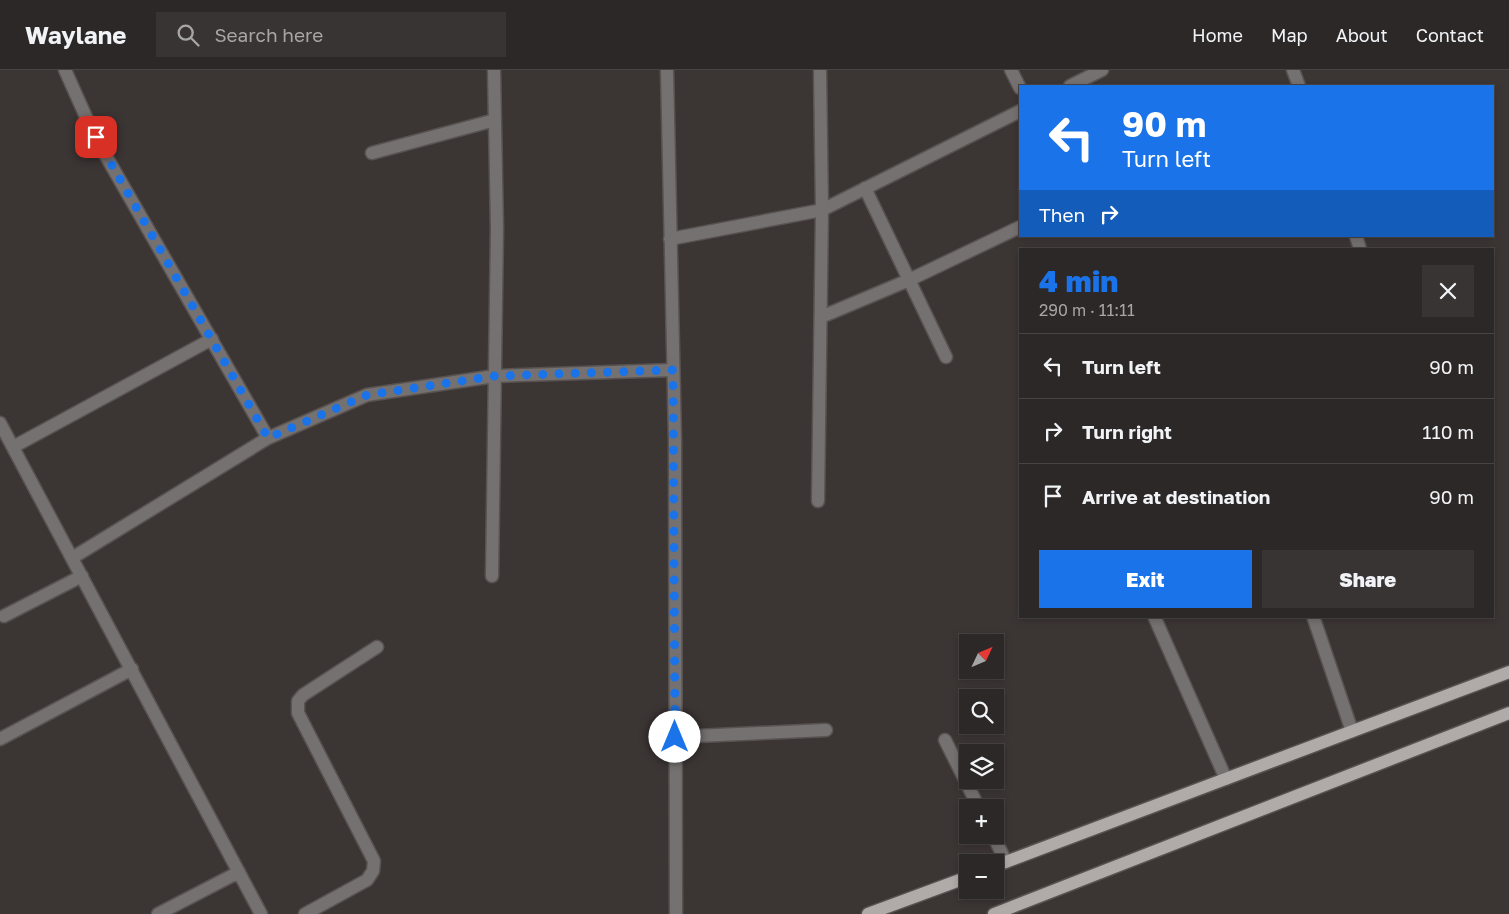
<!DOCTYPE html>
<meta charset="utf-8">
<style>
:root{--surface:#2c2827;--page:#383433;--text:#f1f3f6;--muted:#a6a6a7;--line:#484444;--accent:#1a73e8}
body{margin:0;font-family:"Golos Text",sans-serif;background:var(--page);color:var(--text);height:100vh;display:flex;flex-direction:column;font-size:19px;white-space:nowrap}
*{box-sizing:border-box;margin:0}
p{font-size:16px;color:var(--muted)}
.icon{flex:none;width:28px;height:28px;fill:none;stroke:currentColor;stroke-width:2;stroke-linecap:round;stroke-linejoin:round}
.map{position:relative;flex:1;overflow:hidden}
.side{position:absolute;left:1019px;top:178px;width:475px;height:370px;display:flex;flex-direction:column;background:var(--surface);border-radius:0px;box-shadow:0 2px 8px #0003,0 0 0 1px var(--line)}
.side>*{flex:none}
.banner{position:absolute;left:1019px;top:15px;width:475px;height:152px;border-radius:0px;box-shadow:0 2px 8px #0003,0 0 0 1px var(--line);background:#1a73e8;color:#fff;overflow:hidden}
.needle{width:32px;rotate:46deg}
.tools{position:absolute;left:959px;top:564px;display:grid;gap:10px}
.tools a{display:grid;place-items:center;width:45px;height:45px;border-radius:0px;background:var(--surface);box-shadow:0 2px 8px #0003,0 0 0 1px var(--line);font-size:25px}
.pin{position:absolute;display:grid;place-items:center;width:42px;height:42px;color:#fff;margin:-21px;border-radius:10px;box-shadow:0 2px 8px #0006}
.me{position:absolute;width:55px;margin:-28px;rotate:0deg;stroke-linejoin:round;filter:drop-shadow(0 0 4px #0008)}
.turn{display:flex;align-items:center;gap:18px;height:105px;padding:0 20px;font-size:22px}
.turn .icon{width:65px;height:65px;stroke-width:2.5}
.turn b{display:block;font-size:35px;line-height:42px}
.then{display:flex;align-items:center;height:48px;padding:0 20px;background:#0003;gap:10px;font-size:19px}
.round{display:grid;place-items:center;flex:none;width:52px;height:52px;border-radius:0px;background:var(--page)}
.headline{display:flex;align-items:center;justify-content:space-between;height:85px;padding:0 20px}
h1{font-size:30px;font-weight:800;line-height:38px;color:var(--accent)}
.cta{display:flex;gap:10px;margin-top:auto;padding:10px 20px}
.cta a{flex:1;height:58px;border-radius:0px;background:var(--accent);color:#fff;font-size:20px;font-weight:800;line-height:58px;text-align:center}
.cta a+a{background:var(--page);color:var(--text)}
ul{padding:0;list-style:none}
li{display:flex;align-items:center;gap:15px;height:65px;padding:0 20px;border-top:1px solid var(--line)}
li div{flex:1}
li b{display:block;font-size:19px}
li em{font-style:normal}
header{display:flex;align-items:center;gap:30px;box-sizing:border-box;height:70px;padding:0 25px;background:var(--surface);border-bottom:1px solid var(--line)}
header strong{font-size:24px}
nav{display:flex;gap:28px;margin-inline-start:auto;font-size:18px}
.search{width:350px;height:45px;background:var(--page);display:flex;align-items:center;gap:12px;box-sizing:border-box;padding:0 18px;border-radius:0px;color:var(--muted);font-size:19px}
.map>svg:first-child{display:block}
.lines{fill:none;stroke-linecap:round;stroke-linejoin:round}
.minor-casing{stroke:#585251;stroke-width:15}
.major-casing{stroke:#585251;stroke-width:15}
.minor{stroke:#747170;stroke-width:12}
.major{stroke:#b0aaa8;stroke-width:12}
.route{stroke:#1a73e8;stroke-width:9;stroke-dasharray:0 16.2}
</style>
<header>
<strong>Waylane</strong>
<div class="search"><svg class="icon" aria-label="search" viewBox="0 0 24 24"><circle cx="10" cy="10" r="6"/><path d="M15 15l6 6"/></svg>Search here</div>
<nav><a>Home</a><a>Map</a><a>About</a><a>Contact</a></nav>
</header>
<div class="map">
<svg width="1509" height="844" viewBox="0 0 1509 844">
<rect width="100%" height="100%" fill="#3b3534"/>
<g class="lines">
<g class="minor-casing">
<path id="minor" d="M65 0 95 67 268 368
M667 0 675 370 676 844
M1011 0 1020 18
M1293 0 1299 16
M1070 16 1102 0
M372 83 495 50
M865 118 946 287
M1356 166 1360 179
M670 169 822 140 1020 41
M821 247 909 210 1020 157
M0 353 261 844
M13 377 212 269
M818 431 822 140 820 0
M72 488 268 368 367 325 495 306 673 300
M492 506 497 159 494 0
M4 546 82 506
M1154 546 1226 709
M1313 546 1352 661
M675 667 826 660
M0 669 132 599
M945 670 979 738
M993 765 1006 792
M158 844 239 802
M305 844 367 810 373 801 374 791 298 643V631L303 625 377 577"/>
</g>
<g class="major-casing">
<path id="major" d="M995 796 1509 602
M868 844 968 807
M994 844 1509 643"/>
</g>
<use href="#minor" class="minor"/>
<use href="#major" class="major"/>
</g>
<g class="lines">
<path class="route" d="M96 67 268 368 367 325 495 306 673 300 675 667"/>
</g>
</svg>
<div class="tools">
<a><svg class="needle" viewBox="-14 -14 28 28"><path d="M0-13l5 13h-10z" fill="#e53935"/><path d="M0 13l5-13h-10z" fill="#a6a6a7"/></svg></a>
<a><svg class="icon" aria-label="search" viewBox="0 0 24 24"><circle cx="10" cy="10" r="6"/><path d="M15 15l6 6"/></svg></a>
<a><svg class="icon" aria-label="layers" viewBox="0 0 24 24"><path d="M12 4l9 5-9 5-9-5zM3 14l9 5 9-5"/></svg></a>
<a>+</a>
<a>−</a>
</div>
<div class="pin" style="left:96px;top:67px;background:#d93025"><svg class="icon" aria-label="arrive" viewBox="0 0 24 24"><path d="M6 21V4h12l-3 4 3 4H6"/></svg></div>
<svg class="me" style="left:675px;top:667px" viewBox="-20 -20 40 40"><circle r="19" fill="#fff"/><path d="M0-13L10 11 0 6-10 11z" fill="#1a73e8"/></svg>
<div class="banner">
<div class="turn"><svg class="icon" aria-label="left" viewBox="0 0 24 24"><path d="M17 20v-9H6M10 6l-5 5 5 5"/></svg><div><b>90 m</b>Turn left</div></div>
<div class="then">Then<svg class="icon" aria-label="right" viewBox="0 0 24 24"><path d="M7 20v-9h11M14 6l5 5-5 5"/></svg></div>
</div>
<section class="side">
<div class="headline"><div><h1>4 min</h1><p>290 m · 11:11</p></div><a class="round"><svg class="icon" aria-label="close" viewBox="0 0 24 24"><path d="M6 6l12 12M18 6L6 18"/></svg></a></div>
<ul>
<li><svg class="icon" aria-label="left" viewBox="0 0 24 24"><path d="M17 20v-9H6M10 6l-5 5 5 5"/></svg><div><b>Turn left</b></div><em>90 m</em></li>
<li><svg class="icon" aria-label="right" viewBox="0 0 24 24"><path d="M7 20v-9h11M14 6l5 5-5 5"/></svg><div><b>Turn right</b></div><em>110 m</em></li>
<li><svg class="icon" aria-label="arrive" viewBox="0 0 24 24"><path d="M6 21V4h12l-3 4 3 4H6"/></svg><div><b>Arrive at destination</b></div><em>90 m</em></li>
</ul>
<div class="cta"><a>Exit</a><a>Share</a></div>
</section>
</div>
